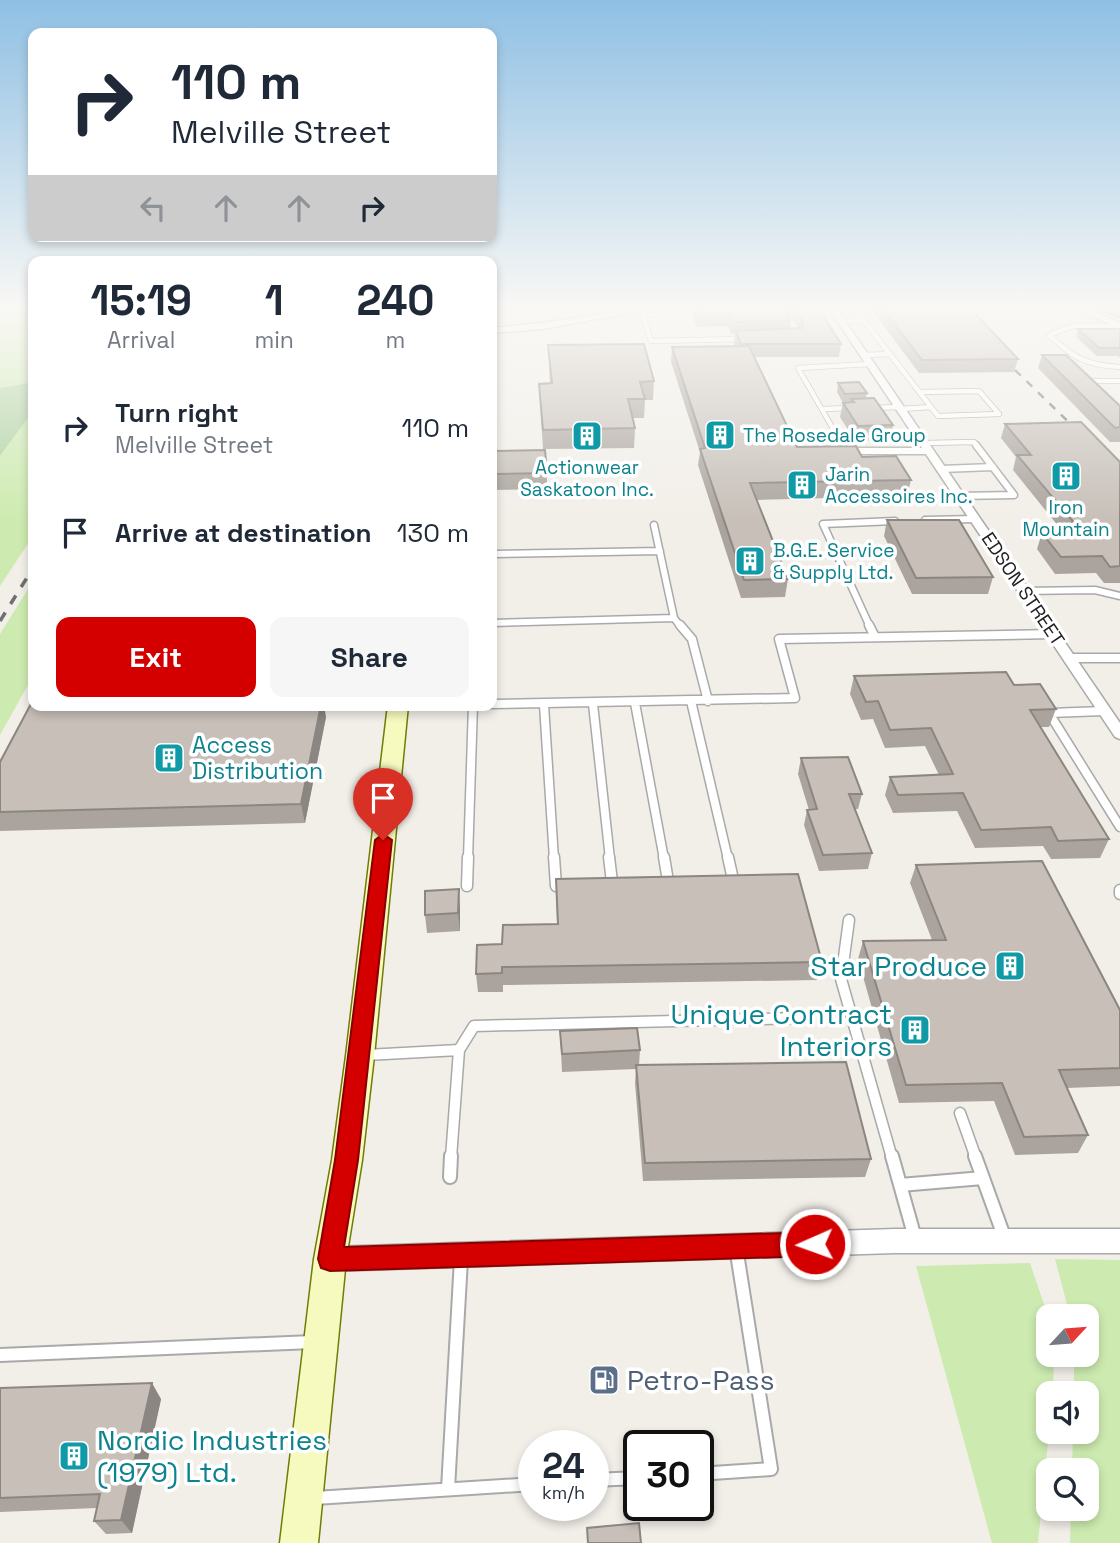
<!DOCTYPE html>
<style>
:root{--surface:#fff;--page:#f6f6f7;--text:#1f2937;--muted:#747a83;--accent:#d40000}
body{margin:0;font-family:"Space Grotesk",sans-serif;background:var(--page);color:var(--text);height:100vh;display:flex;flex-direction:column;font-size:26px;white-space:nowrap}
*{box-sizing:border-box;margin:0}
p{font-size:23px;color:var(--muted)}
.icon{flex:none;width:38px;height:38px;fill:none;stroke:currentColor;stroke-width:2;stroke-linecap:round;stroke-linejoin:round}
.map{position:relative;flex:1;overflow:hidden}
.panel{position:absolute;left:28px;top:256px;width:469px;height:455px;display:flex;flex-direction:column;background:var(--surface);border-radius:14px;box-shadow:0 4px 10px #0003}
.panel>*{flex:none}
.guide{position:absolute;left:28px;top:28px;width:469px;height:214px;border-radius:14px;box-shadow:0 4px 10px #0003;background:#fff;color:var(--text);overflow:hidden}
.needle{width:46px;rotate:64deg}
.tools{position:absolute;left:1036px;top:1304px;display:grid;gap:14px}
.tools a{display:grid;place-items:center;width:63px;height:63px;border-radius:14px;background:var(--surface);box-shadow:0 4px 10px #0003;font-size:35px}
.speed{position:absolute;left:518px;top:1430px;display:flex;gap:14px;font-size:35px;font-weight:700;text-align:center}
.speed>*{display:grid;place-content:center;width:91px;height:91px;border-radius:50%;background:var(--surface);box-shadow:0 4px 10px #0003;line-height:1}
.speed small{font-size:18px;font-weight:400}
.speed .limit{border:4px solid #111;border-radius:10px;background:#fff;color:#111}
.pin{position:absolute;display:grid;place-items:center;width:60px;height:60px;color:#fff;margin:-72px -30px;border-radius:50% 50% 50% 0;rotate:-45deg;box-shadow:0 0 7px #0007}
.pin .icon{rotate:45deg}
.me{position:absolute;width:77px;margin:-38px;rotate:268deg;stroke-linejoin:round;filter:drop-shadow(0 0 5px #0008)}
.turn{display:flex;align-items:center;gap:24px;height:147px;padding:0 28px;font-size:32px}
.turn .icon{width:91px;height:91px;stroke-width:2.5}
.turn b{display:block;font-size:49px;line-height:60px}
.lanes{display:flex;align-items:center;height:66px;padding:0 28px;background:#0003;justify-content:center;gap:35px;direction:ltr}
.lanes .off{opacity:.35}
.eta{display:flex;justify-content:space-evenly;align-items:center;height:119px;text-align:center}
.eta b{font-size:42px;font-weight:700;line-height:49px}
.primary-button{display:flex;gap:14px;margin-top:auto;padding:14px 28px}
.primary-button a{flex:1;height:80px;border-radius:14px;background:var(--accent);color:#fff;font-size:28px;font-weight:700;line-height:80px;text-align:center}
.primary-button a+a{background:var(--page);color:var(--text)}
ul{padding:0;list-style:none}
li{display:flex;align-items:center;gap:21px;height:105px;padding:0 28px}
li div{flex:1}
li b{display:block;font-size:26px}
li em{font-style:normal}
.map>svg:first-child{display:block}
.grass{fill:#cdebb0}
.forest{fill:#add19e}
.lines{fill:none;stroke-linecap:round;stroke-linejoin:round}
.lane-far4-casing{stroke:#a9a9a9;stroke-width:6}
.lane-far3-casing{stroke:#a9a9a9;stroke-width:9}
.lane-far2-casing{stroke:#a9a9a9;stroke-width:11}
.lane-far1-casing{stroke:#a9a9a9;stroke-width:13}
.lane-casing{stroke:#a9a9a9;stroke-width:16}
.street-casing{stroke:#a9a9a9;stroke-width:3}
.secondary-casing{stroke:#707d05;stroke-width:3}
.highway-casing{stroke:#dc2a67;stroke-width:4}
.lane-far4{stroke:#fff;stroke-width:4.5}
.lane-far3{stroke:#fff;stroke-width:6}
.lane-far2{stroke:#fff;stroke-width:8}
.lane-far1{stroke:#fff;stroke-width:10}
.lane{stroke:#fff;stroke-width:12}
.street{fill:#fff;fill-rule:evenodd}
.secondary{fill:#f7fabf;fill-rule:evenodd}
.highway{fill:#e892a2;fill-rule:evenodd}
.rail-far1{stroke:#707070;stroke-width:2.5;stroke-dasharray:8 8;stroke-linecap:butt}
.rail{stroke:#707070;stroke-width:3.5;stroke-dasharray:10 10;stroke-linecap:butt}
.wall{fill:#aba49e}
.shaded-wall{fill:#8b8681}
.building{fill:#c7bfb8;stroke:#8b8681;stroke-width:2}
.route{fill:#d40000;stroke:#8a0000;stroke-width:2}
.labels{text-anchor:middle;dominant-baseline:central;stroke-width:7;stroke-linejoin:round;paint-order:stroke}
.far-culture-label{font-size:19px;fill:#0d838f;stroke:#fff;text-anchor:start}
.far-street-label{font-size:19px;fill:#222;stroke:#fff}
.culture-label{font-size:23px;fill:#0d838f;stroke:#fff;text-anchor:start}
.near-culture-label{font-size:28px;fill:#0d838f;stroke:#fff;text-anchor:end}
.near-service-label{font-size:28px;fill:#4e5e75;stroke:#fff;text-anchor:start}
</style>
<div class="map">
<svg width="1120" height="1543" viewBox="0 0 1120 1543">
<rect width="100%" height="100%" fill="#f2efe9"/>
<path class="grass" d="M0 306H33V382L0 388Z
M33 411V536L0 586V456Z
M33 581V676L0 735V634Z
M1055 1259 1120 1260V1543H1070L1071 1509 1087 1508V1470H1072L1073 1432H1087V1393H1074V1355L1087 1354V1316H1070Z
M1030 1263 1048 1316V1354L1054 1355 1053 1393H1048L1049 1432 1038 1543H992L916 1266Z"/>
<path class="forest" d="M33 382V411L0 456V388Z"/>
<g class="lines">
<g class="lane-far4-casing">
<path id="lane-far4" d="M854 308 931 407 901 409
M641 309 651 341 744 339
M833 309 856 308
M643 316 710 306
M842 321H865
M1120 326H1073L1049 335C1074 358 1085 365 1120 367
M864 355 890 354
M1085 381H1120
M920 392 979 391 999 414 938 416 931 407
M871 408 899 407
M822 409 851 408
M924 443 974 442 977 446
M843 446 798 368 870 364"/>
</g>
<g class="lane-far3-casing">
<path id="lane-far3" d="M842 445 846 451H929
M941 469 993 467
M960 496 1014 495 976 445
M925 520 975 519
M492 554 660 551
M1024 591 1095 590 1120 596
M674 618 681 627
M492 623 674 618 654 525
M870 627 823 524 895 521"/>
</g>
<g class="lane-far2-casing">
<path id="lane-far2" d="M680 625 692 639 708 701
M869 625 875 637
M1070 658H1120
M691 701 728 859
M635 703 664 859
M492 704 795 698 779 639 1053 634
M593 704 610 859
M544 705 554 859
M1104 711 1049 713 1120 827
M468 859 473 705"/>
</g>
<g class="lane-far1-casing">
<path id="lane-far1" d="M554 857 556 886
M609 857 612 882
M664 857 668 881
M728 857 732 875
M467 886 468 857
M1120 890V894
M849 920 841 979 892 1158
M366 1055 459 1050 474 1026 798 1018
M960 1113 976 1158
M451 1158 459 1050"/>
</g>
<g class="lane-casing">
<path id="lane" d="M892 1156 915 1238
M975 1156 1005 1239
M450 1177 451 1156
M900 1185 983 1178
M0 1355 312 1342
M698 1474 771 1469 736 1247
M593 1480 639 1478
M448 1489 461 1259
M315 1498 534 1484"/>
</g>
<g class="street-casing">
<path id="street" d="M651 306H667L543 329 492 333V328L543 323Z
M827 306H835L1120 723V739L1115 737Z
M1071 306H1081L1120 323V329Z
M895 1229H1120V1253H895L330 1271 322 1267 318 1259 322 1251 330 1247Z"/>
</g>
<g class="secondary-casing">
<path id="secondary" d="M388 705H408L374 1056 362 1160 346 1259 318 1543H280L314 1259 332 1160 346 1056Z"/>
</g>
<g class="highway-casing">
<path id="highway" d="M1097 306 1120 307V316L1099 309Z"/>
</g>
<use href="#lane-far4" class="lane-far4"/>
<use href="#lane-far3" class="lane-far3"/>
<use href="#lane-far2" class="lane-far2"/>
<use href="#lane-far1" class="lane-far1"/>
<use href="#lane" class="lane"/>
<use href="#street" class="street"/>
<use href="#secondary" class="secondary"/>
<use href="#highway" class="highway"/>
<path class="rail-far1" d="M1015 370 1082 435"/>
<path class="rail" d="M0 621 33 568"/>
</g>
<path class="wall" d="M692 306H782L791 320 790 329 798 328 788 311 789 306H817L841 344 839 357H754L797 447 862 457 911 480 907 496 756 500 788 579 785 597 741 598 698 465 700 452 671 362 672 347H735L734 344 735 334H731L728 326 697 327 692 314Z
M869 306H1002L969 307 1018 359 1014 372 919 373Z
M1078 329H1120V358L1118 356H1097L1076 337Z
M548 345 654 381 653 400H645L644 418H632L635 428 634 448 543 449 540 402 539 384H550Z
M1042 355 1120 406V442H1110L1038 368Z
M838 383 867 393 866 398 893 425 890 440 855 441 840 417 843 403 837 392Z
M1005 424 1120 462V583H1104L1096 573 1055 574 1037 549 1042 533 1063 532 1013 470 1016 457 1001 438Z
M492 451 547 473V489L492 490Z
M887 520 993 577 988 594H912L884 536Z
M854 676 1014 685 1056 709 1049 727H1040L1109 839 1100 858 1051 859 1043 846 975 848 957 811 893 813 885 795 890 777 939 775 925 746 885 748 873 719 861 720 850 694Z
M326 717 305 823 0 831V762Z
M801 758 862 794 858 809H855L872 853 868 869 819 871 804 825 807 810H809L798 774Z
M916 865 1120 1010V1086L1067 1088 1088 1135 1078 1153 1015 1155 994 1101 899 1103 858 959 863 941 932 940 910 883Z
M556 879 822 962 817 980 503 985V992H478L476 974 502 944 557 924Z
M460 908V931L427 933 425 915Z
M560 1031 640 1050 639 1065 871 1159 865 1177 643 1181 635 1083 636 1069 562 1072Z
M0 1388 161 1399 132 1533 106 1534 94 1521 97 1508 0 1512Z"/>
<path class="shaded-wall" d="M321 705H324L326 717 305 823 301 804Z
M459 889 460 908V931L458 913Z
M152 1383 161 1399 132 1533 121 1520Z"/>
<path class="building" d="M694 306H782L791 320 732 322 729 314 698 315Z
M794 306H817L841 344H741L736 331 802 328 803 322Z
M881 306H968L1018 359 922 360Z
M1078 329H1120V348H1099Z
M644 344 654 381 640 382 645 399H628L635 428 543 430 539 384 552 383 548 345Z
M749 346 797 447 856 446 862 457 896 456 911 480 750 483 788 579 744 580 700 449 705 448 672 347Z
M1042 355H1066L1120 406V427L1115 428Z
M859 382 867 393 845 394 838 383Z
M874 398 893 425 858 426 843 403 854 402 851 399Z
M1081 422 1120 462V566L1110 567 1102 556 1061 557 1042 533 1082 532 1017 455H1031L1005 424Z
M545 450 547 473 492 474V451Z
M887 520H959L993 577 916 578Z
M1006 672 1014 685 1040 684 1056 709 1030 710 1109 839 1058 841 1051 827 981 830 963 793 898 795 890 777 953 774 931 728 890 730 878 701 866 702 854 676Z
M33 700V705H321L301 804 0 812V762Z
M848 757 862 794H849L872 853 823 855 807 810 817 809 801 758Z
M1042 861 1120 1010V1068L1059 1070 1088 1135 1024 1137 1002 1083 906 1085 863 941 946 940 916 865Z
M798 874 822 962 502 967V973L476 974 477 945 502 944 503 925 558 924 556 879Z
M459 889 458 913 425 915V891Z
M637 1028 640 1050 562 1054 560 1031Z
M846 1062 871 1159 645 1163 636 1065Z
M152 1383 121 1520 94 1521 100 1494 0 1498V1388Z
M639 1523 641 1543H588L587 1528Z"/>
<linearGradient id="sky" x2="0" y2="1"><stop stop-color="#8fc0e4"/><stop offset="0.59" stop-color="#f9f8f5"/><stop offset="1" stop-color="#f9f8f5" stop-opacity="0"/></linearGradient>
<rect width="1120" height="522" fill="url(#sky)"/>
<path class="route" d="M383 834 392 840 358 1160 344 1247 815 1232 824 1236 827 1244 824 1252 815 1256 330 1271 321 1268 318 1259 335 1160 375 840Z"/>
<defs>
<g id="building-square" transform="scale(1.575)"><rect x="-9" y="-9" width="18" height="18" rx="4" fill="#0f9aa8" stroke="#fff"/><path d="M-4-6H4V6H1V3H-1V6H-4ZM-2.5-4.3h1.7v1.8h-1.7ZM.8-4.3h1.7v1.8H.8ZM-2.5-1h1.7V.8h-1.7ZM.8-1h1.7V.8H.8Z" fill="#fff"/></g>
<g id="fuel-square" transform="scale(1.575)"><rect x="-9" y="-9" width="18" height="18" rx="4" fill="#5c6f8a" stroke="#fff"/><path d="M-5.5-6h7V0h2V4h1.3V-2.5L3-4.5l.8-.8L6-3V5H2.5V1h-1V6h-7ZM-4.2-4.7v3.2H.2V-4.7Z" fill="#fff"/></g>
</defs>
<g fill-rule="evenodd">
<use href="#building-square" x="720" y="435"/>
<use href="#building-square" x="587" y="436"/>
<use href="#building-square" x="1066" y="476"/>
<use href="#building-square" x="802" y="485"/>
<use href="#building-square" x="750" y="561"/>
<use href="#building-square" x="169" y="758"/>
<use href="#building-square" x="1010" y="966"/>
<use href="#building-square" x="915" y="1030"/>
<use href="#fuel-square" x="604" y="1380"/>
<use href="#building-square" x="74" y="1456"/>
</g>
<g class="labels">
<g class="far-culture-label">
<text x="743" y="435">The Rosedale Group</text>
<text x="587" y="467" text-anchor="middle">Actionwear<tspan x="587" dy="22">Saskatoon Inc.</tspan></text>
<text x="825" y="474">Jarin<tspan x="825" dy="22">Accessoires Inc.</tspan></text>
<text x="1066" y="507" text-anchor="middle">Iron<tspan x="1066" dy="22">Mountain</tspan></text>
<text x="773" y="550">B.G.E. Service<tspan x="773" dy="22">&amp; Supply Ltd.</tspan></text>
</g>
<g class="far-street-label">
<text transform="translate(1023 589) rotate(56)">EDSON STREET</text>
</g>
<g class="culture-label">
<text x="192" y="745">Access<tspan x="192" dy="26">Distribution</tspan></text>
</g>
<g class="near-culture-label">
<text x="987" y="966">Star Produce</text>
<text x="892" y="1014">Unique Contract<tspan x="892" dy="32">Interiors</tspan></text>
<text x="97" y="1440" text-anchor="start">Nordic Industries<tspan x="97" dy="32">(1979) Ltd.</tspan></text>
</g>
<g class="near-service-label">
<text x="627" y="1380">Petro-Pass</text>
</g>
</g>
</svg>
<div class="tools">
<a><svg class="needle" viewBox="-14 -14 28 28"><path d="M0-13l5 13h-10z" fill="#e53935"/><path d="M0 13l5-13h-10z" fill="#747a83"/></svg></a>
<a><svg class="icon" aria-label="sound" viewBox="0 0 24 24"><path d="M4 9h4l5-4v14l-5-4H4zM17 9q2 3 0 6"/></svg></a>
<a><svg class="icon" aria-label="search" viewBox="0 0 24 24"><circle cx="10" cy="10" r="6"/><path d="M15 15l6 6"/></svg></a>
</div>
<div class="speed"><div>24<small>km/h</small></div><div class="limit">30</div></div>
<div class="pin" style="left:383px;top:840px;background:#d93025"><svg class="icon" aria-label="arrive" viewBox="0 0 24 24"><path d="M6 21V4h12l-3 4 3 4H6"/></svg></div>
<svg class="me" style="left:815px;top:1244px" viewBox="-20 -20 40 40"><circle r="17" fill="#d40000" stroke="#fff" stroke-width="3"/><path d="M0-11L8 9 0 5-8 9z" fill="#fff"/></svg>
<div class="guide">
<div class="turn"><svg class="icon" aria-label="right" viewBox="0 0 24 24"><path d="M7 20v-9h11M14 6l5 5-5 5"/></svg><div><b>110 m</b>Melville Street</div></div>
<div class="lanes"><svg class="icon off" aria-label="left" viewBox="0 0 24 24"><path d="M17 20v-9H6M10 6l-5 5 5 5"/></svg><svg class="icon off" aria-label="ahead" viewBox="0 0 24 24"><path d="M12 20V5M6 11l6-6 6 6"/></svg><svg class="icon off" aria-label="ahead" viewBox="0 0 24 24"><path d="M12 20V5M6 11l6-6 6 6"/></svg><svg class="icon" aria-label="right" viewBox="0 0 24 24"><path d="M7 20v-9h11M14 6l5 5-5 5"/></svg></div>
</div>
<section class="panel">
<div class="eta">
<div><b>15:19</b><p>Arrival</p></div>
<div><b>1</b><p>min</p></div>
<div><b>240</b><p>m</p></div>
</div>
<ul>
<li><svg class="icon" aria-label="right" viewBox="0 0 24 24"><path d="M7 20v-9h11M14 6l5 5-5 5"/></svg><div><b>Turn right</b><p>Melville Street</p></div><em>110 m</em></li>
<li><svg class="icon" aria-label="arrive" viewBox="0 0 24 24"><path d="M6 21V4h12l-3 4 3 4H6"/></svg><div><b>Arrive at destination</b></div><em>130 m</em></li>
</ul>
<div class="primary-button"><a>Exit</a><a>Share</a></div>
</section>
</div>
